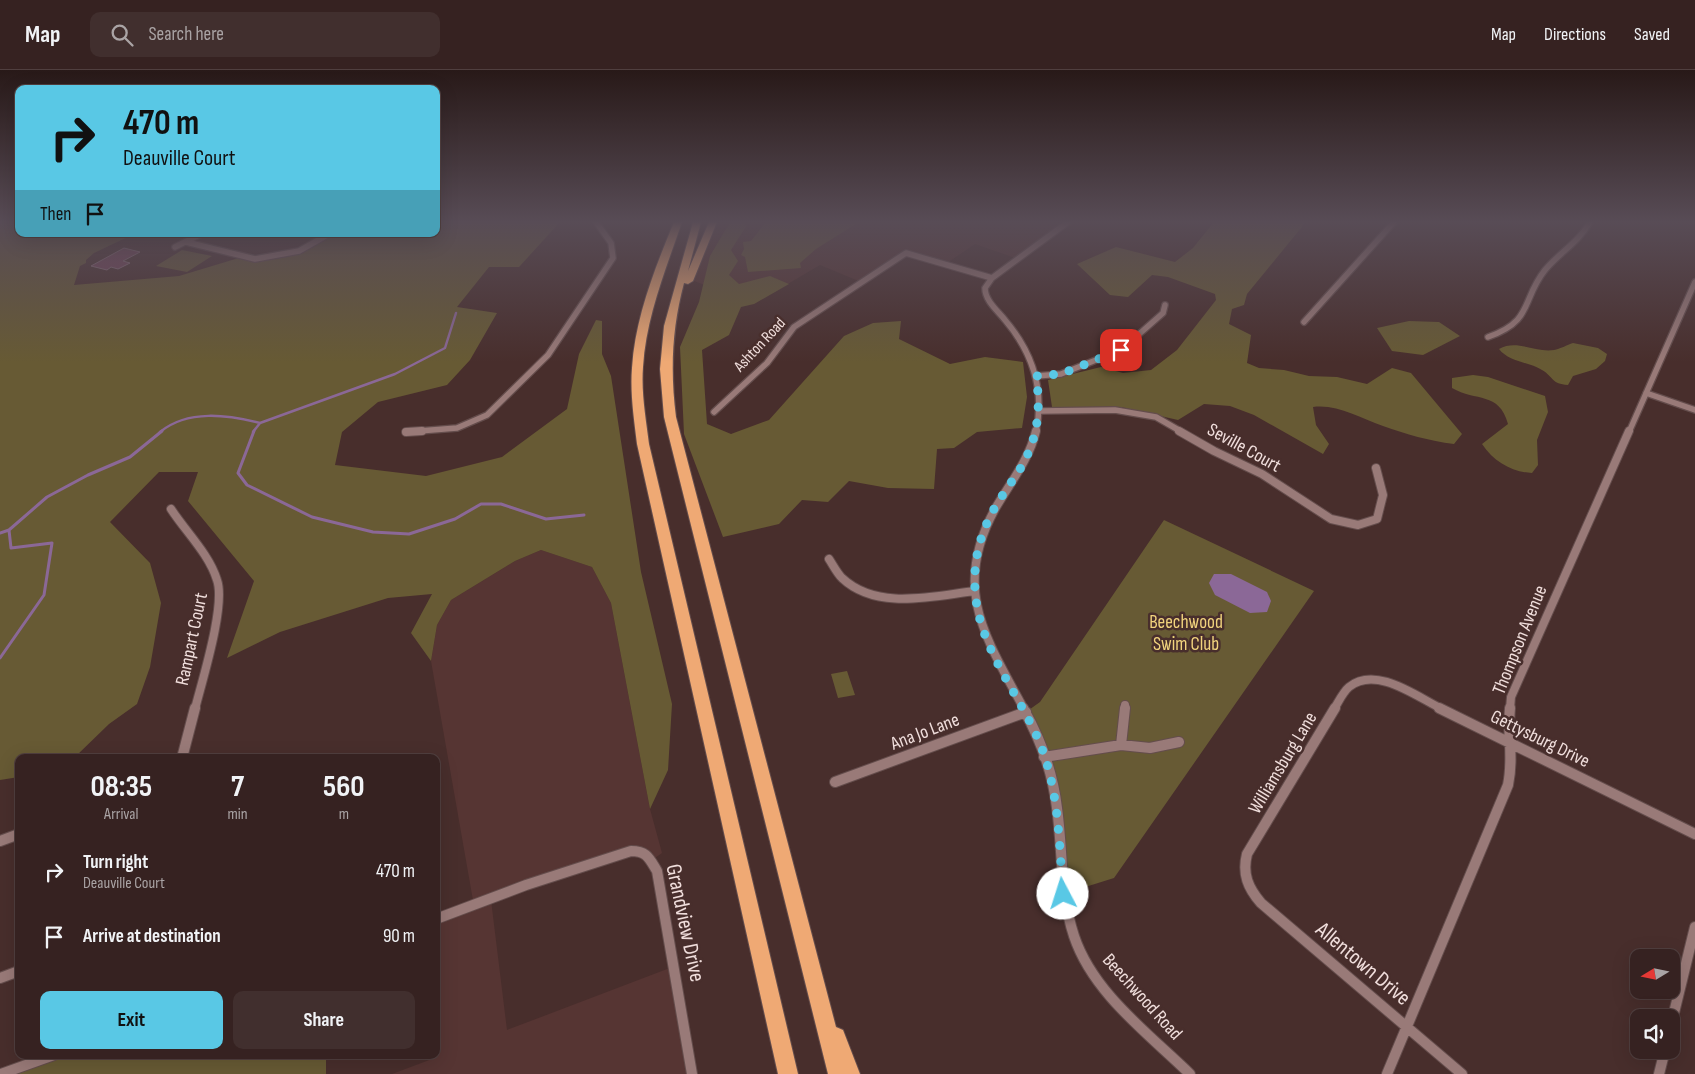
<!DOCTYPE html>
<style>
:root{--surface:#362221;--page:#412f2e;--text:#f1f3f6;--muted:#aaa4a5;--line:#503f3f;--accent:#59c8e5}
body{margin:0;font-family:"Sofia Sans Condensed",sans-serif;background:var(--page);color:var(--text);height:100vh;display:flex;flex-direction:column;font-size:19px;white-space:nowrap}
*{box-sizing:border-box;margin:0}
p{font-size:16px;color:var(--muted)}
.icon{flex:none;width:28px;height:28px;fill:none;stroke:currentColor;stroke-width:2;stroke-linecap:round;stroke-linejoin:round}
.map{position:relative;flex:1;overflow:hidden}
.details{position:absolute;left:15px;top:684px;width:425px;height:305px;display:flex;flex-direction:column;background:var(--surface);border-radius:10px;box-shadow:0 5px 20px #0002,0 0 0 1px var(--line)}
.details>*{flex:none}
.hud{position:absolute;left:15px;top:15px;width:425px;height:152px;border-radius:10px;box-shadow:0 5px 20px #0002,0 0 0 1px var(--line);background:#59c8e5;color:#111;overflow:hidden}
.needle{width:32px;rotate:260deg}
.tools{position:absolute;left:1630px;top:879px;display:grid;gap:10px}
.tools a{display:grid;place-items:center;width:50px;height:50px;border-radius:10px;background:var(--surface);box-shadow:0 5px 20px #0002,0 0 0 1px var(--line);font-size:25px}
.pin{position:absolute;display:grid;place-items:center;width:42px;height:42px;color:#fff;margin:-21px;border-radius:10px;box-shadow:0 2px 8px #0006}
.me{position:absolute;width:55px;margin:-28px;rotate:355deg;stroke-linejoin:round;filter:drop-shadow(0 0 4px #0008)}
.turn{display:flex;align-items:center;gap:18px;height:105px;padding:0 25px;font-size:22px}
.turn .icon{width:65px;height:65px;stroke-width:2.5}
.turn b{display:block;font-size:35px;line-height:42px}
.then{display:flex;align-items:center;height:48px;padding:0 25px;background:#0003;gap:10px;font-size:19px}
.eta{display:flex;justify-content:space-evenly;align-items:center;height:85px;text-align:center}
.eta b{font-size:30px;font-weight:700;line-height:35px}
.action{display:flex;gap:10px;margin-top:auto;padding:10px 25px}
.action a{flex:1;height:58px;border-radius:10px;background:var(--accent);color:#111;font-size:20px;font-weight:700;line-height:58px;text-align:center}
.action a+a{background:var(--page);color:var(--text)}
ul{padding:0;list-style:none}
li{display:flex;align-items:center;gap:15px;height:65px;padding:0 25px}
li div{flex:1}
li b{display:block;font-size:19px}
li em{font-style:normal}
header{display:flex;align-items:center;gap:30px;box-sizing:border-box;height:70px;padding:0 25px;background:var(--surface);border-bottom:1px solid var(--line)}
header strong{font-size:24px}
nav{display:flex;gap:28px;margin-inline-start:auto;font-size:18px}
.search{width:350px;height:45px;background:var(--page);display:flex;align-items:center;gap:12px;box-sizing:border-box;padding:0 18px;border-radius:10px;color:var(--muted);font-size:19px}
.map>svg:first-child{display:block}
.built{fill:#563533}
.green{fill:#675a34}
.water{fill:#8b6897}
.lines{fill:none;stroke-linecap:round;stroke-linejoin:round}
.stream-far1{stroke:#8b6897;stroke-width:2.5}
.stream{stroke:#8b6897;stroke-width:3}
.building{fill:#78435c;stroke:#917581}
.minor-far2-casing{stroke:#644d4c;stroke-width:8}
.minor-far1-casing{stroke:#644d4c;stroke-width:10}
.minor-casing{stroke:#644d4c;stroke-width:12}
.motorway-casing{stroke:#644d4c;stroke-width:2}
.minor-far2{stroke:#997a78;stroke-width:5.5}
.minor-far1{stroke:#997a78;stroke-width:8}
.minor{stroke:#997a78;stroke-width:10}
.motorway{fill:#efa974;fill-rule:evenodd}
.route{stroke:#59c8e5;stroke-width:9;stroke-dasharray:0 16.2}
.labels{text-anchor:middle;dominant-baseline:central;stroke-width:5;stroke-linejoin:round;paint-order:stroke}
.far-street-label{font-size:16px;fill:#f0dedc;stroke:#482e2c}
.street-label{font-size:19px;fill:#f0dedc;stroke:#482e2c}
.park-label{font-size:19px;fill:#f1d37d;stroke:#482e2c}
.near-street-label{font-size:22px;fill:#f0dedc;stroke:#482e2c}
</style>
<header>
<strong>Map</strong>
<div class="search"><svg class="icon" aria-label="search" viewBox="0 0 24 24"><circle cx="10" cy="10" r="6"/><path d="M15 15l6 6"/></svg>Search here</div>
<nav><a>Map</a><a>Directions</a><a>Saved</a></nav>
</header>
<div class="map">
<svg width="1695" height="1004" viewBox="0 0 1695 1004">
<rect width="100%" height="100%" fill="#482e2c"/>
<path class="built" d="M713 152H1068L1018 189 975 174 944 195 906 183 861 212 820 195 754 234 689 209Z
M541 480 592 497 611 533 650 739 662 783 652 790 641 781 491 830 507 960 675 896 692 1004H392L432 989V985H436V849L474 836 431 591 437 555 451 530 515 491Z"/>
<path class="green" d="M0 152H19V164H134L94 183 86 190V193L80 196 74 215 179 206 242 187 250 189 299 181 329 164H436V152H560L519 197H489L457 237 497 243 470 290 447 315 378 332 342 362 335 395 426 406 502 387 567 339 579 284 596 250 602 251V284L611 306 641 502 672 634 668 700 650 739 611 533 592 497 541 480 515 491 451 530 437 555 431 591 411 563 432 524 388 528 280 562 227 588 254 511 188 431 198 402H159L110 452 150 493 161 533 150 597 137 634 109 654 75 687 19 688V707L0 710Z
M730 152H741L747 155 731 180 738 191 729 205 739 214 770 206 789 214 754 234 741 237 729 265 702 280 707 354 731 364 769 350 844 266 873 253 901 251 899 269 950 294 985 287 1023 292 1027 327 1022 358 977 362 954 378 937 379 934 419 888 418 849 411 828 432 802 430 779 454 723 467 684 364 680 277 699 232 710 186Z
M766 152H859L816 179 800 193 801 198 748 202 745 187 741 185 744 179 743 172 751 171Z
M1214 152H1306L1247 224 1244 235 1232 239 1229 254 1251 265 1247 293 1259 298 1284 300 1309 306 1337 307 1367 314 1392 298 1411 303 1462 364 1454 374C1429 371 1406 364 1383 356 1359 348 1338 334 1313 337L1316 355 1329 374 1323 384 1254 345 1230 336 1204 334 1178 350 1121 337H1052L1048 310 1101 297 1123 303 1151 300 1177 280 1216 230 1215 224 1168 207 1152 205 1128 227 1110 225 1077 194 1116 177 1175 192 1193 178Z
M182 180 212 186 187 202 156 196Z
M1409 251 1439 252 1460 266 1423 285 1392 281 1377 258Z
M1573 273 1598 278 1607 284 1605 291 1596 299 1573 306 1568 315C1551 314 1554 307 1542 300 1529 292 1509 292 1499 279 1517 269 1535 283 1554 280 1560 279 1567 275 1573 273Z
M1473 305 1488 307 1545 326 1548 342 1537 370 1538 395 1532 403C1512 402 1494 392 1482 374L1508 354C1499 321 1476 332 1452 318V308Z
M1164 450 1314 521 1114 808 1063 824 1056 733 1026 642 1040 632Z
M847 601 855 625 838 628 831 604Z
M54 985H326V1004H1Z"/>
<path class="water" d="M1214 504H1231L1267 522 1271 531 1267 542 1250 543 1215 525 1209 513Z"/>
<g class="lines">
<path class="stream-far1" d="M260 353 395 304 445 278 456 243
M160 362C188 339 228 345 260 353
M253 362 260 353"/>
<path class="stream" d="M254 361 238 403 247 415 312 447 373 462 409 464 455 449 481 434H501L546 449 584 445
M0 463 9 460 47 427 88 405 130 387 162 361
M0 588 44 525 52 473 11 478 9 460"/>
</g>
<path class="building" d="M124 178 140 182 123 191 130 193 118 199 111 197 107 200 91 196Z"/>
<g class="lines">
<g class="minor-far2-casing">
<path id="minor-far2" d="M186 172 255 189 299 181 329 164
M175 177 201 164
M1304 252 1394 152
M1488 267C1534 251 1521 230 1545 200 1560 182 1578 173 1590 152
M1036 306 1061 304 1121 280 1163 243 1165 235
M1646 323 1695 340
M1039 341 1115 340 1156 347 1182 362
M714 342 767 293 794 257 906 183 992 208
M406 362 457 358 487 345 548 285 613 188 611 173 596 152
M1036 362C1045 319 1033 283 1005 250 998 241 985 231 985 218L992 208 1068 152
M1629 362 1695 212"/>
</g>
<g class="minor-far1-casing">
<path id="minor-far1" d="M1179 361 1214 381 1262 404 1331 449 1358 455 1377 449 1383 425 1376 398
M406 362 422 361
M171 439C186 462 209 484 217 510 226 535 202 611 195 639
M829 489C833 495 837 503 842 508 877 541 933 526 975 521
M1024 639C986 568 951 519 995 439 1010 413 1029 390 1036 361
M1125 639V635
M1334 639C1339 631 1343 622 1349 617 1376 595 1417 627 1442 639
M1510 639 1511 627 1629 361"/>
</g>
<g class="minor-casing">
<path id="minor" d="M1023 638C1040 668 1053 704 1057 738 1063 781 1060 824 1074 866 1093 923 1148 963 1190 1004
M1335 638 1247 784C1242 804 1248 818 1261 833L1462 1004
M1439 638 1695 764
M1121 675 1150 678 1179 672
M1044 687 1121 675 1125 638
M182 688 195 638
M835 712 1026 642
M0 771 19 764
M436 849 526 815 631 781C647 781 649 788 657 801L692 1004
M0 908 19 901
M1671 955 1695 857
M1 1004 54 985
M1387 1004 1508 715C1514 686 1507 666 1510 638
M1659 1004 1665 980"/>
</g>
<g class="motorway-casing">
<path id="motorway" d="M674 152H682C666 199 646 247 643 297 641 323 646 349 649 374L798 1004H778L637 374C634 349 630 323 632 298 635 248 655 198 674 152Z
M693 152H701L688 201 709 152H717L693 211 688 214 684 213C672 258 670 300 676 347L836 957 843 960 860 1004H828L664 347 660 299 664 256Z"/>
</g>
<use href="#minor-far2" class="minor-far2"/>
<use href="#minor-far1" class="minor-far1"/>
<use href="#minor" class="minor"/>
<use href="#motorway" class="motorway"/>
</g>
<linearGradient id="sky" x2="0" y2="1"><stop stop-color="#281918"/><stop offset="0.52" stop-color="#584c56"/><stop offset="1" stop-color="#584c56" stop-opacity="0"/></linearGradient>
<rect width="1695" height="292" fill="url(#sky)"/>
<g class="lines">
<path class="route" d="M1063 824C1059 772 1059 719 1039 671 1017 620 978 577 975 519 973 485 983 454 1002 426 1009 415 1017 405 1023 394 1038 366 1041 338 1036 306L1061 304 1121 280"/>
</g>
<g class="labels">
<g class="far-street-label">
<text transform="translate(760 275) rotate(-47)">Ashton Road</text>
</g>
<g class="street-label">
<text transform="translate(1244 378) rotate(29)">Seville Court</text>
<text transform="translate(192 569) rotate(-78)">Rampart Court</text>
<text transform="translate(1520 570) rotate(-68)">Thompson Avenue</text>
<text transform="translate(925 662) rotate(-21)">Ana Jo Lane</text>
<text transform="translate(1540 669) rotate(26)">Gettysburg Drive</text>
<text transform="translate(1283 693) rotate(-59)">Williamsburg Lane</text>
<text transform="translate(1142 927) rotate(48)">Beechwood Road</text>
</g>
<g class="park-label">
<text x="1186" y="552">Beechwood<tspan x="1186" dy="22">Swim Club</tspan></text>
</g>
<g class="near-street-label">
<text transform="translate(685 853) rotate(78)">Grandview Drive</text>
<text transform="translate(1363 894) rotate(40)">Allentown Drive</text>
</g>
</g>
</svg>
<div class="tools">
<a><svg class="needle" viewBox="-14 -14 28 28"><path d="M0-13l5 13h-10z" fill="#e53935"/><path d="M0 13l5-13h-10z" fill="#aaa4a5"/></svg></a>
<a><svg class="icon" aria-label="sound" viewBox="0 0 24 24"><path d="M4 9h4l5-4v14l-5-4H4zM17 9q2 3 0 6"/></svg></a>
</div>
<div class="pin" style="left:1121px;top:280px;background:#d93025"><svg class="icon" aria-label="arrive" viewBox="0 0 24 24"><path d="M6 21V4h12l-3 4 3 4H6"/></svg></div>
<svg class="me" style="left:1063px;top:824px" viewBox="-20 -20 40 40"><circle r="19" fill="#fff"/><path d="M0-13L10 11 0 6-10 11z" fill="#59c8e5"/></svg>
<div class="hud">
<div class="turn"><svg class="icon" aria-label="right" viewBox="0 0 24 24"><path d="M7 20v-9h11M14 6l5 5-5 5"/></svg><div><b>470 m</b>Deauville Court</div></div>
<div class="then">Then<svg class="icon" aria-label="arrive" viewBox="0 0 24 24"><path d="M6 21V4h12l-3 4 3 4H6"/></svg></div>
</div>
<section class="details">
<div class="eta">
<div><b>08:35</b><p>Arrival</p></div>
<div><b>7</b><p>min</p></div>
<div><b>560</b><p>m</p></div>
</div>
<ul>
<li><svg class="icon" aria-label="right" viewBox="0 0 24 24"><path d="M7 20v-9h11M14 6l5 5-5 5"/></svg><div><b>Turn right</b><p>Deauville Court</p></div><em>470 m</em></li>
<li><svg class="icon" aria-label="arrive" viewBox="0 0 24 24"><path d="M6 21V4h12l-3 4 3 4H6"/></svg><div><b>Arrive at destination</b></div><em>90 m</em></li>
</ul>
<div class="action"><a>Exit</a><a>Share</a></div>
</section>
</div>
